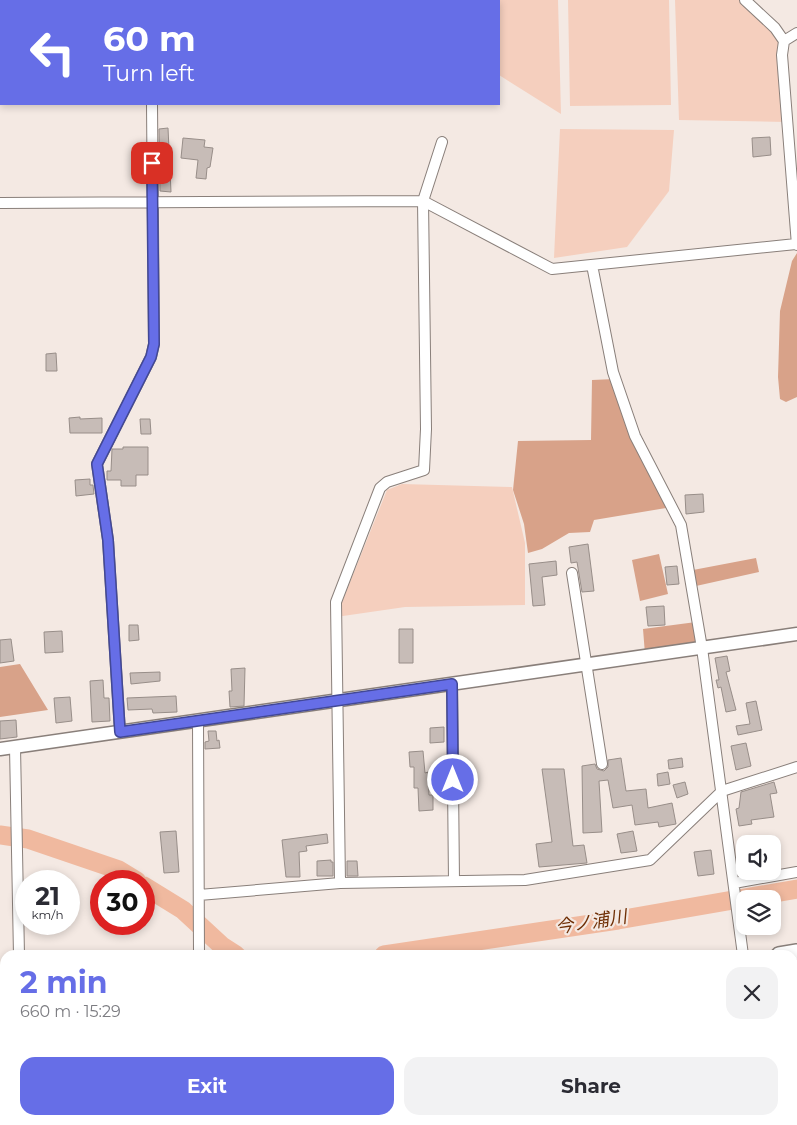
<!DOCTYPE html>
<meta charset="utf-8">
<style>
:root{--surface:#fff;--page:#f2f2f3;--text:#2b2b33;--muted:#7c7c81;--accent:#666ee7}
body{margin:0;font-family:Montserrat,"Noto Sans JP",sans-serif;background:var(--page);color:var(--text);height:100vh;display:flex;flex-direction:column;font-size:19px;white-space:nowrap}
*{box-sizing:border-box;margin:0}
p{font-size:16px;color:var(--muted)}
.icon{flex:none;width:28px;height:28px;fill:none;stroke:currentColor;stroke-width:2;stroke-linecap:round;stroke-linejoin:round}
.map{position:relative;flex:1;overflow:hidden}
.sheet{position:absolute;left:0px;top:950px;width:798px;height:175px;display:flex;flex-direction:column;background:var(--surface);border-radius:15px 15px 0 0;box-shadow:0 2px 8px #0003}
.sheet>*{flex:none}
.banner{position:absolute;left:0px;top:0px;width:500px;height:105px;box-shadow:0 2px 8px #0003;background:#666ee7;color:#fff;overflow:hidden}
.tools{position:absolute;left:736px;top:835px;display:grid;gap:10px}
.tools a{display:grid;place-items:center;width:45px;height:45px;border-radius:10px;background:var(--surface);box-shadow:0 2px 8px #0003;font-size:25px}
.speed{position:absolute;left:15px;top:870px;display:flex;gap:10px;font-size:25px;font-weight:700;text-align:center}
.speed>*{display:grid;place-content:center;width:65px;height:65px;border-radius:50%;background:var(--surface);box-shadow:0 2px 8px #0003;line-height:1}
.speed small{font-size:12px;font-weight:400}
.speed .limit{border:8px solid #d22;background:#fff;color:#111}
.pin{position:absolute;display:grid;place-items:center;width:42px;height:42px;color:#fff;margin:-21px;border-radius:10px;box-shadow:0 2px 8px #0006}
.me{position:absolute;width:55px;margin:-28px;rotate:0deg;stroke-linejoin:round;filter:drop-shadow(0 0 4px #0008)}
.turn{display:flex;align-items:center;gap:18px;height:105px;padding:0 20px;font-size:22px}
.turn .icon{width:65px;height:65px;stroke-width:2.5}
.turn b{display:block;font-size:35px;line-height:42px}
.round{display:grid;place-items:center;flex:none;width:52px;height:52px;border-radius:15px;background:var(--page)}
.head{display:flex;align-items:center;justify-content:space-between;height:85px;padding:0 20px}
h1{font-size:30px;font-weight:700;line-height:38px;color:var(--accent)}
.action{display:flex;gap:10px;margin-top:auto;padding:10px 20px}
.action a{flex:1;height:58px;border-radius:15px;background:var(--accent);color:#fff;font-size:20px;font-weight:700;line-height:58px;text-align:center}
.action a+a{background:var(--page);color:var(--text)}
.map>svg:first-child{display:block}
.green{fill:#f5cfbe}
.forest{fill:#d8a289}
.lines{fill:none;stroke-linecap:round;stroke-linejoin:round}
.stream{stroke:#af8875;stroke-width:3}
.river{stroke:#f0b99f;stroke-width:19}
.building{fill:#c7bcb7;stroke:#988e89}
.minor-casing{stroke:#897f7a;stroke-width:12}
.tertiary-casing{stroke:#897f7a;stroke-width:15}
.secondary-casing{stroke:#897f7a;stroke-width:18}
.minor{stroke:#fff;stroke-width:10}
.tertiary{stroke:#fff;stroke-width:12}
.secondary{stroke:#fff;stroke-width:15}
.route-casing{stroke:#424896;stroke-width:12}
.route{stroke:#666ee7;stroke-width:9}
.labels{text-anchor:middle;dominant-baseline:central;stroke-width:4.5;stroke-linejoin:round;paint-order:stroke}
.water-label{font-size:18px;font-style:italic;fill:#703006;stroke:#f4e9e3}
</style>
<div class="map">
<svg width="797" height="1125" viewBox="0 0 797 1125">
<rect width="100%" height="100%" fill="#f4e9e3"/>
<path class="green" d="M362 0H558L561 114 499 75V1Z
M568 0H669L671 105 570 106Z
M675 0H745L784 41 787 122 679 120Z
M560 129 674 130 669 191 627 247 554 258Z
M402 484 512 487 525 543V605L405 607 336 617 387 490Z"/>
<path class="forest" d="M797 253V397L786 402 780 399 778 377 780 311 792 261Z
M615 379 650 469 672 507 594 520 590 532 569 533 542 549 528 553 524 524 513 490 518 441 591 440 592 380Z
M659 554 668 594 640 601 632 560Z
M756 558 759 572 696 586 693 570Z
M696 622 700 646 645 654 643 629Z
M20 664 48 710 0 717V667Z
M795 1019 797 1023V1125H777L775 1120H792V1020Z
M431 1120H532L538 1125H420Z"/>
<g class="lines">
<path class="stream" d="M200 1125 213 1120"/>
<path class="river" d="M0 835 28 839 119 870 137 881
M144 886 183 910 222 946 236 955
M384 955 618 920 797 889"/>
</g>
<path class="building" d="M168 128 171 192 160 191 159 129Z
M770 137 771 155 753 157 752 138Z
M183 138 205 140 204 147 213 148 210 167 207 168 206 179 196 178 198 160 181 158Z
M56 353 57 371H46V354Z
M80 417V419L102 418V433H70L69 418Z
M140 419H150L151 434H141Z
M123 447H148V475H136V486H121V480H107V471H111L112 449H123Z
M90 479V485H93L94 494 76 496 75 480Z
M703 494 704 512 686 514 685 495Z
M588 544 594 591 582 592 577 562 571 563 569 547Z
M556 561 557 575 542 577 545 605 533 606 529 564Z
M677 566 679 584 667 585 665 567Z
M664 606 665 625 648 626 646 607Z
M129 625H138L139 640 129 641Z
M399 629H413V663H399Z
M62 631 63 652 45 653 44 632Z
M11 639 14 661 0 663V640Z
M727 656 730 671 726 672 736 710 726 712 721 687 718 688 716 680H719L715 658Z
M245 668 244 706 230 707 229 691H232L231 669Z
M160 672V681L131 684 130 673Z
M103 680 104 698H109L110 721 92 722 90 681Z
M176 696 177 712 153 713 152 709 128 710 127 698Z
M70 697 72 721 56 723 54 698Z
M756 701 762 730 738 735 736 726 750 724 746 703Z
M16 720 17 737 0 739V721Z
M444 727V742L430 743V728Z
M208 731H216L217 741 219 740 220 748 205 749V742L209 741Z
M746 743 751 766 736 770 731 746Z
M423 751 425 773 428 772 429 795H433V810L419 811 418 788H414V767H410L409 752Z
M621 758 626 791 646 789 648 808 672 803 676 824 659 827 658 822 635 825 632 805 613 808 608 780 599 781 602 832 583 833 582 766 595 764 597 769 604 771 608 767V760Z
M682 758 683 767 669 769 668 760Z
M542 769H564L573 846 584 845 587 863 539 867 536 844 552 842Z
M668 772 670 784 658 786 657 774Z
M685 782 688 794 677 798 673 785Z
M774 782 777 793 770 794 774 817 751 820 752 824 739 826 736 809 739 808 741 792Z
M176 831 179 872 164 873 160 832Z
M633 831 637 851 621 853 617 834Z
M327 834 328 843 306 846 307 851 299 852 300 877H286L282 840Z
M711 850 714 874 698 876 694 852Z
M331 860V862H333V876H317V861Z
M347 861H357L358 876H347Z"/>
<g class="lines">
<g class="minor-casing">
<path id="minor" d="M151 0V1
M745 0 775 28 784 41
M797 33 784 41 782 55 797 245
M0 203 423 201 552 269 796 244
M592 265 613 372 635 436 681 525 702 648 743 955
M572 573 602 764
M452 684 454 881
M198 721 199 955
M120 732 108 540 97 464 151 357 154 344 152 104
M15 747 19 955
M340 883 336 602 380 488 387 482 424 470 426 429 423 201 442 142
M734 883 797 872
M199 895 340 883 525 880 650 860 722 791 797 767
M174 1120 175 1125
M327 1120V1125
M769 1120 770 1125
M8 1125V1120
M240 1125 254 1120"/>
</g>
<g class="tertiary-casing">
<path id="tertiary" d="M0 749 797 634"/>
</g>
<g class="secondary-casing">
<path id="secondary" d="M779 955 797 952
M81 1125 102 1120"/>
</g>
<use href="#minor" class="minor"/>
<use href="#tertiary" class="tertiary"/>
<use href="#secondary" class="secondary"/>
</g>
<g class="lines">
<g class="route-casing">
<path id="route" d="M152 163 154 344 151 357 97 464 108 540 120 732 452 684 453 780"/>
</g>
<use href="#route" class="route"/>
</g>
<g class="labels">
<g class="water-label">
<text transform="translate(591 922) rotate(-9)">今ノ浦川</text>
</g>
</g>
</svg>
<div class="tools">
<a><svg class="icon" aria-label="sound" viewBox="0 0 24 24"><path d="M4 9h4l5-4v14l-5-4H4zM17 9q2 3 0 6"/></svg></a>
<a><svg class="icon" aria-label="layers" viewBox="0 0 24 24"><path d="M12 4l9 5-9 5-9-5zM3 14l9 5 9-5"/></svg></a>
</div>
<div class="speed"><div>21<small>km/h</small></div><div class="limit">30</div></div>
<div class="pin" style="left:152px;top:163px;background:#d93025"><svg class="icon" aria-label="arrive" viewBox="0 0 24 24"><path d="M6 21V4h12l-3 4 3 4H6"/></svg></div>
<svg class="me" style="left:453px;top:780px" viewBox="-20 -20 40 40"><circle r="17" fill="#666ee7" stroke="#fff" stroke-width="3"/><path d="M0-11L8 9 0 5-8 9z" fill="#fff"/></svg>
<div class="banner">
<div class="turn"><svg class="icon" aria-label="left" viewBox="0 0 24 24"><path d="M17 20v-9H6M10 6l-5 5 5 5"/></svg><div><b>60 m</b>Turn left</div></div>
</div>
<section class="sheet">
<div class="head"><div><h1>2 min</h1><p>660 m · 15:29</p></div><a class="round"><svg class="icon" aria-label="close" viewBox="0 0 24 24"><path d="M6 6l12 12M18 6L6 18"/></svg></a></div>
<div class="action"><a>Exit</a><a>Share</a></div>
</section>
</div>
